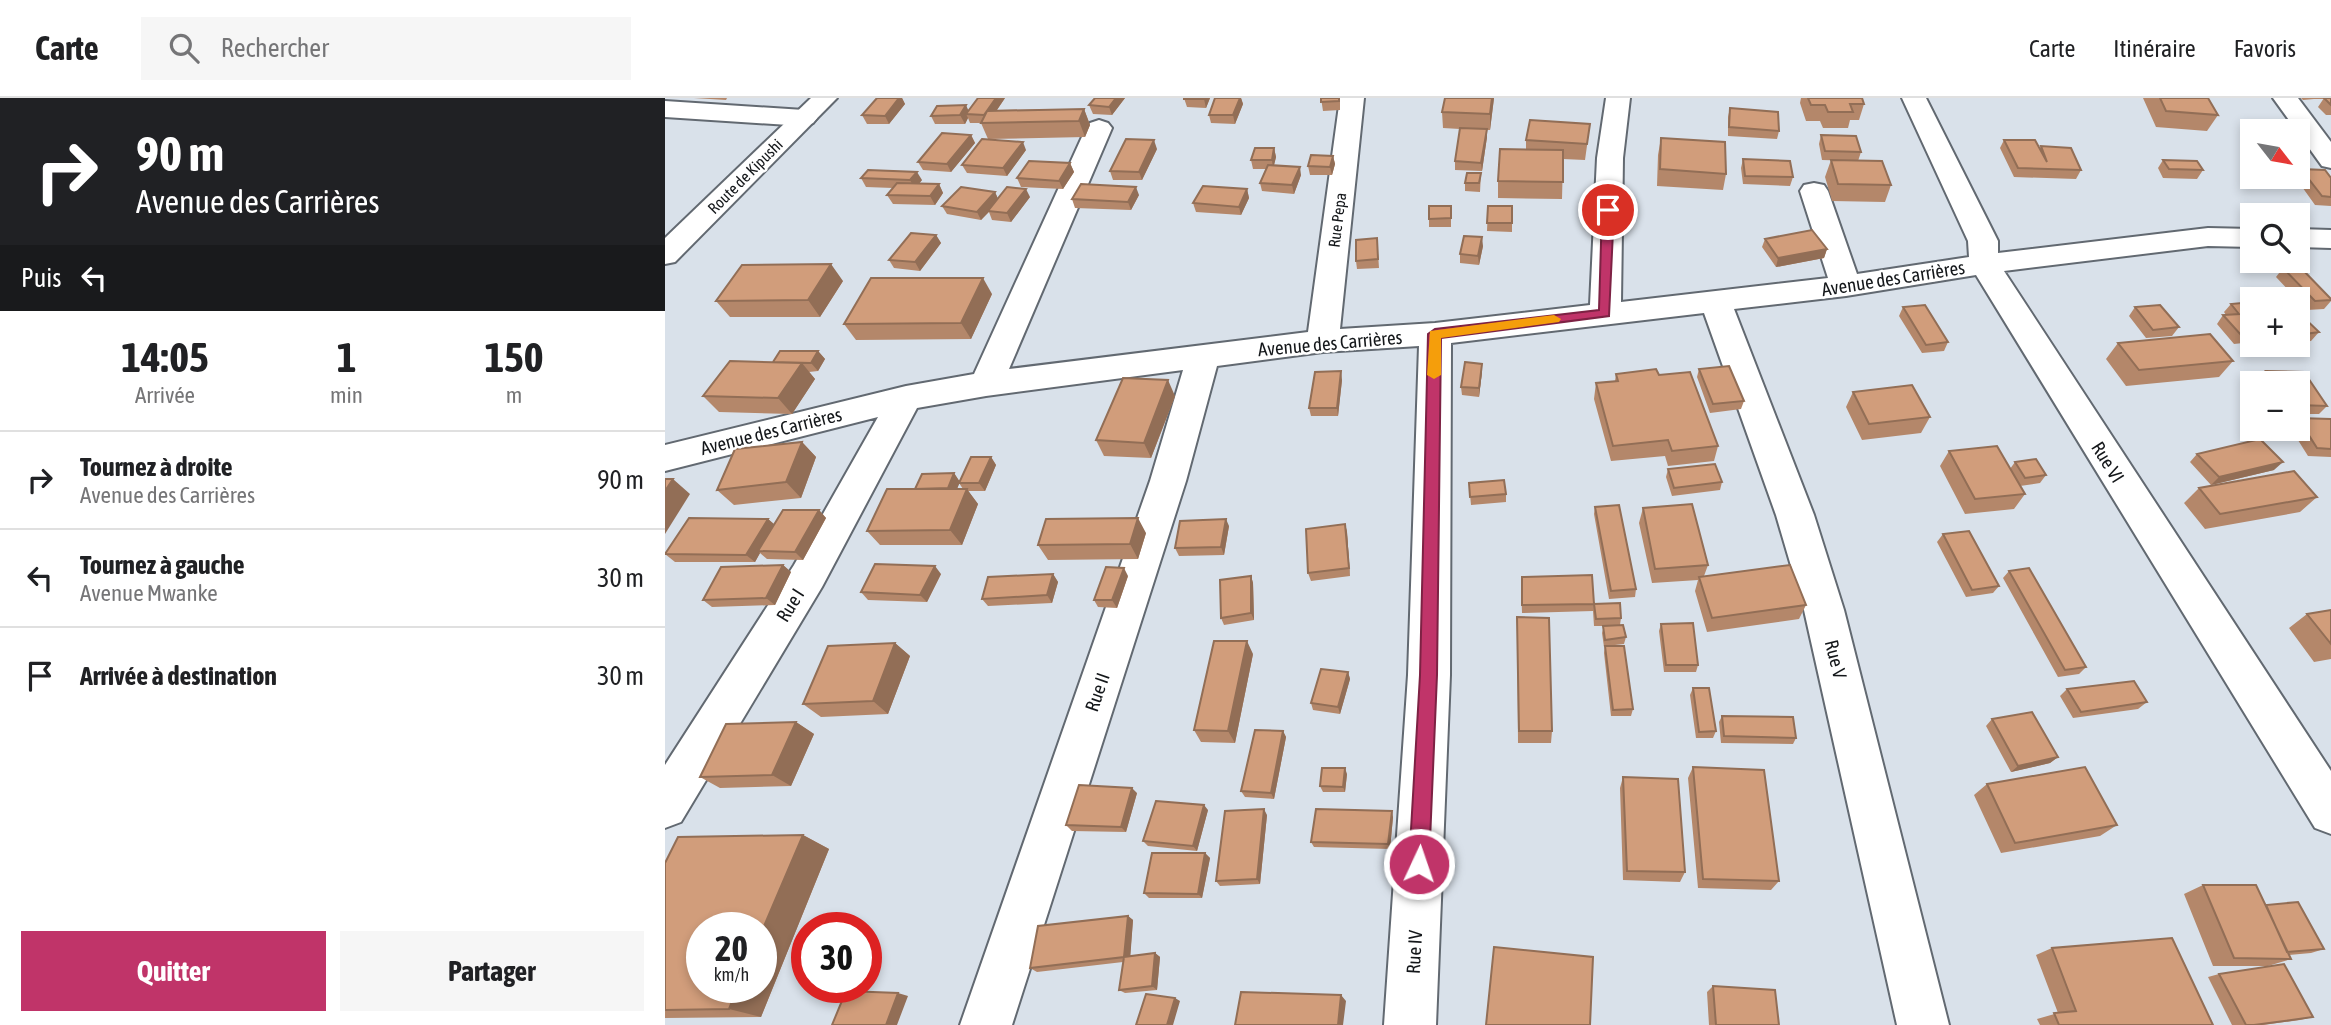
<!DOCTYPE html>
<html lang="fr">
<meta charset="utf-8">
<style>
:root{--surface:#fff;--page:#f6f6f6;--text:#202124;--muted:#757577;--line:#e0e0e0;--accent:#c03469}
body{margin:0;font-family:"Asap Condensed",sans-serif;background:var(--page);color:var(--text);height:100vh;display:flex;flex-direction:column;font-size:26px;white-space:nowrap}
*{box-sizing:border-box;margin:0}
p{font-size:23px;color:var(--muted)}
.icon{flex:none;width:38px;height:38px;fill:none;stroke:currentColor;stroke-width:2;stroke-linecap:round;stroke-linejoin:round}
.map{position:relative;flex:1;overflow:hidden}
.details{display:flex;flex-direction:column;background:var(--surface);width:665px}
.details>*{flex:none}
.banner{background:#202124;color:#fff;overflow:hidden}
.needle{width:46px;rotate:121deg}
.controls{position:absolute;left:1575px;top:21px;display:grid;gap:14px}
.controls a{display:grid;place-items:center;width:70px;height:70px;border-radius:0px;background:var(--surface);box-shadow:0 4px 10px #0003;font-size:35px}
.speed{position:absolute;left:21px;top:814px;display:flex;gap:14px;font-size:35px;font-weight:700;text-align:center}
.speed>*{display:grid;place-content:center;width:91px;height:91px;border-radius:50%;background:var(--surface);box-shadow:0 4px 10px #0003;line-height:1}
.speed small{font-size:18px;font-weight:400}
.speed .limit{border:10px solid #d22;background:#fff;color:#111}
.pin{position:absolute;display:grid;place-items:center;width:60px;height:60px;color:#fff;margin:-30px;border:4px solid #fff;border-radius:50%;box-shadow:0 2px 7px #0007}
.me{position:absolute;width:77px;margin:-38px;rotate:3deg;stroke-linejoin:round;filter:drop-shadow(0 0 5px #0008)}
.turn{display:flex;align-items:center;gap:24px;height:147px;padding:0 21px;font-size:32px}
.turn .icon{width:91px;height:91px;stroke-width:2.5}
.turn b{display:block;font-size:49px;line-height:60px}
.then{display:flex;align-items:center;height:66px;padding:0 21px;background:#0003;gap:14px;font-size:26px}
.eta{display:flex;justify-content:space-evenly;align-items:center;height:119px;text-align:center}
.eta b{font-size:42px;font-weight:700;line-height:49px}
.action{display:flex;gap:14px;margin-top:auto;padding:14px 21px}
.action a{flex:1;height:80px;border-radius:0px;background:var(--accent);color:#fff;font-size:28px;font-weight:700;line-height:80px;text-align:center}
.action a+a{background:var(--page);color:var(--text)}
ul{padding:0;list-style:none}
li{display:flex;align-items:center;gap:21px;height:98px;padding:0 21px;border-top:2px solid var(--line)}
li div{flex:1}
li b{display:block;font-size:26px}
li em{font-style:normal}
header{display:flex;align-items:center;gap:42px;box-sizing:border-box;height:98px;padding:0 35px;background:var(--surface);border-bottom:2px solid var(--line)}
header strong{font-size:33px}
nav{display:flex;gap:38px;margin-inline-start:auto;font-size:24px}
.search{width:490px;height:63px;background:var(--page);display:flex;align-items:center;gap:18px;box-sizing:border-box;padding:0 24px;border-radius:0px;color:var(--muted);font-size:26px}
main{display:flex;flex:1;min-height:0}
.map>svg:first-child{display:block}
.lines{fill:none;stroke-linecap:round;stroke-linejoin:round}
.minor-casing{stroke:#626971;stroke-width:4}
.major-casing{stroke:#626971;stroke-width:4}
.minor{fill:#fff;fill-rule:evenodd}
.major{fill:#fff;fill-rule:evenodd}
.wall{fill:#b4876a;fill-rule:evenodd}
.shaded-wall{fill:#926e56}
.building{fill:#d19d7b;stroke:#926e56;stroke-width:2}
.route{fill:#c03469;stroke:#7d2244;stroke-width:2}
.slow{fill:#f59e0b}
.labels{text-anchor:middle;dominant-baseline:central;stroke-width:5;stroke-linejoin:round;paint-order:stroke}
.far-street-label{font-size:16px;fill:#14171a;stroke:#fff}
.street-label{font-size:19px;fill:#14171a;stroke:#fff}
</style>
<header>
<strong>Carte</strong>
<div class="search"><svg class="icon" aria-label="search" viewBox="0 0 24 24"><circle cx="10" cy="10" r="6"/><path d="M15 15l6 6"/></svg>Rechercher</div>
<nav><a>Carte</a><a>Itinéraire</a><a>Favoris</a></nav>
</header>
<main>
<section class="details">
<div class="banner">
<div class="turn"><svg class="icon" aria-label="right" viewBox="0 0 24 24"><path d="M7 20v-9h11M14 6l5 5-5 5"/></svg><div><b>90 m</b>Avenue des Carrières</div></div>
<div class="then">Puis<svg class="icon" aria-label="left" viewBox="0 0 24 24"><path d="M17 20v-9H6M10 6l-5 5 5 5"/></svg></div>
</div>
<div class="eta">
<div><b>14:05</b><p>Arrivée</p></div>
<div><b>1</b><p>min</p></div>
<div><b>150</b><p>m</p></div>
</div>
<ul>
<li><svg class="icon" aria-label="right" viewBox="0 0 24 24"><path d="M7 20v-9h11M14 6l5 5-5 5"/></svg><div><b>Tournez à droite</b><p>Avenue des Carrières</p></div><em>90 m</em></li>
<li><svg class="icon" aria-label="left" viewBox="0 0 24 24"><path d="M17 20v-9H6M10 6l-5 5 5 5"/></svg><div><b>Tournez à gauche</b><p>Avenue Mwanke</p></div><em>30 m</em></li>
<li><svg class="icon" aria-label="arrive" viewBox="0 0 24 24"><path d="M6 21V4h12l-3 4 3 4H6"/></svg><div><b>Arrivée à destination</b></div><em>30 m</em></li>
</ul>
<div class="action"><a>Quitter</a><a>Partager</a></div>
</section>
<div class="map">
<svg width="1666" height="927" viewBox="0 0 1666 927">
<rect width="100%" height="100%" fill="#d9e1ea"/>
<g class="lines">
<g class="minor-casing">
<path id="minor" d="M675 0H699L675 231 770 225 925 207 932 60 941 0H965L958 60 956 204 1163 180 1135 93 1139 87 1149 85 1159 87 1163 93 1192 176 1304 159 1303 143 1237 0H1261L1333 143V155L1543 130 1587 131V149L1543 148 1339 173 1666 673V736L1650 730 1311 177 1181 198 1069 211 1149 417 1179 512 1284 927H1232L1139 512 1111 417 1039 215 786 245 785 577 771 927H719L743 577 754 248 658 254 552 268 521 383 347 927H295L485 383 518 272 321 298 252 310 157 489 16 724 0 730V667L129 467 213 319 0 373V347L241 288 309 276 421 30 425 25 434 22 443 25 447 30 344 271 643 234Z
M1608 0H1633L1666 44V70L1657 68Z
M0 3 139 12 148 15 152 20 148 25 139 28 0 19Z
M1633 131 1666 132V150L1633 149Z"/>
</g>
<g class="major-casing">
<path id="major" d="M146 0H172L10 164 0 166V140Z"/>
</g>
<use href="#minor" class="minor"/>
<use href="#major" class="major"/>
</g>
<path class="wall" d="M29 0H62L61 2Z
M212 0H237L240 6 224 26H202L197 17Z
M340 0 332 12 419 11 425 27 420 39 323 41 316 25H305L303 20 300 26H270L266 18 304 13Z
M430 0H460L447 17 428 16 424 7Z
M519 0H545L541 10 522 9Z
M550 0H576L578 6 570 26 546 25 544 17Z
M656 0H675V12L658 13Z
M829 0 825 32H822V39L817 73 790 72V63L795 31 778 30 777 14Z
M1136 0H1197L1199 6 1194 22H1185L1183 30H1158L1155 23H1141L1135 5Z
M1478 0H1543L1553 17 1542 33 1491 29Z
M1636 0H1660L1638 2Z
M1659 0H1666V17H1661L1653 9Z
M1065 10 1114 33 1112 41 1063 38V19Z
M925 26 920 62 898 61 897 101 833 100V83L861 52V42Z
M306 37 310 45 286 74 258 72 253 64Z
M1156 37 1196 54 1193 63 1157 62 1154 46Z
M996 40 1061 76 1058 92 992 88 993 57Z
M1339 42 1375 51 1376 48 1416 72 1411 81 1349 79 1335 50Z
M609 50 611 59 609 67 636 77 629 96 597 93 595 85 601 71H588L586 62Z
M492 51 477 82H448L445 73Z
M361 52 342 78 302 75 297 67Z
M668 58 670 66 667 77H645L643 68Z
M1078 61 1128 79 1125 88 1078 86 1076 70Z
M1166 62 1226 87 1220 104 1167 103 1160 79Z
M1498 62 1538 72 1532 81 1498 80 1493 70Z
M405 65 409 74 398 91 356 89 352 80Z
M1636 71 1666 80V108L1650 107 1630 79H1633V75Z
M816 75 815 94 800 93V85Z
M196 80 257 82 254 85 274 86 278 95 270 107 228 106 222 97 228 90 201 89Z
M582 91 584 100 576 117 531 114 528 105Z
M330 94 333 101 365 99 346 124 327 122 324 114 316 122 282 116 277 108Z
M474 97 466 112 410 110 407 101Z
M786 108V129H764V121Z
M823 108H847V134L822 133Z
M1592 109 1610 117H1587V120L1585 118Z
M271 137 276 145 255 173 229 170 224 162Z
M712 140 714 170 692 171 691 163Z
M1100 141 1162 151 1159 160 1111 169 1097 149Z
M818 148 814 167 795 165V156Z
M1618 170 1666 202V203L1659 211 1642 212 1611 179Z
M178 183 155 219H65L51 203Z
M327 196 306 241 191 242 179 226Z
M1587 204V244L1569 246 1552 226 1558 217H1561L1559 214 1566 206Z
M1238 209 1283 244 1279 253 1257 255 1234 218Z
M1470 209 1514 229 1507 238 1481 240 1464 218Z
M1633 214 1654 234 1646 243 1633 244Z
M1453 245 1568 263 1554 279 1461 288 1441 261Z
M153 253 160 261 153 273 144 274 150 281 127 316 54 314 38 298 108 264Z
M817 266V274L814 299 797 297 796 289Z
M1034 271 1079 303 1076 311 1045 315 1032 279Z
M1601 273 1639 274 1662 308 1654 316H1633V285H1596L1593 281Z
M951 276 994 277 1053 348 1049 363 1003 368 1000 358 946 363 929 301 931 285 950 283Z
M677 282 673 318H646L644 310Z
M1188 294 1265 319 1256 335 1197 342 1181 309Z
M510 298 486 360 439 358 431 342Z
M1633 320 1666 321V359L1643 358 1626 331H1633Z
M137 344 151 359 136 400 69 407 52 392Z
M1284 353 1345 371 1350 364 1381 377 1375 385 1355 388 1360 396 1349 411 1300 416 1275 368Z
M1532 356 1609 372 1546 387 1525 364Z
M326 359 331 367 320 393H303L313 406 297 447H215L202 433 250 391 289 375 294 383ZM294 385 298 391H292Z
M1003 371 1057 384 1055 392 1007 398 1001 379Z
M804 385 841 396V404L806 407Z
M1534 390 1652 399 1635 414 1540 431 1519 405Z
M930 409 971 491 970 499 944 501 929 416Z
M978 410 1043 467 1039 478 1141 507 1134 521 1042 534 1030 493 1033 482 987 485 974 425Z
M154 412 161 420 138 462 102 461 95 455 90 464H10L0 456 103 421 109 426Z
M680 426 682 434 685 478 646 483 643 475Z
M564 428 559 457 514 458 510 450Z
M481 435 473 461 383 462 373 447Z
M1278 436 1334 488 1328 495 1301 499 1272 444Z
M118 467 126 474 110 507 47 509 38 502Z
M1344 473 1421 569 1414 576 1393 579 1338 480Z
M276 476 262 504 203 502 196 494Z
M388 476 393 484 387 505 323 508 317 501Z
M463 478 452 510 433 509 429 502Z
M586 478 588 485 589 522 559 527 556 520Z
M856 486 929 506 956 520 955 527 961 539 959 546 941 548 968 611 966 618H946L939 555 940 548 939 549 937 535 939 528H929L928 513 857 515Z
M1666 512V561L1649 564 1624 530 1642 516Z
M852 519 887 633 886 645H853Z
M996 526 1033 567 1031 574H999L994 533Z
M230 545 245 558 223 616 156 619 138 606Z
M588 556 570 645 536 644 529 632Z
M683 574 685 581 675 616 648 612 646 605Z
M1028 590 1051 633 1048 640H1031L1025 597Z
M1402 591 1482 604 1473 611 1408 620 1395 598Z
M1057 618 1131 640 1128 646 1056 645 1054 624Z
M1327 621 1393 659 1385 665 1346 674 1321 628Z
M131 624 149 636 126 688 55 690 35 679Z
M618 633 621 639 609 701 580 699 576 693Z
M1028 669 1114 783 1106 792 1033 790 1023 680Z
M682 676 680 694H658L655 688Z
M958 679 1020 774 1015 784 958 782 955 690Z
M1322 686 1452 727 1435 738 1336 755 1309 697Z
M472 695 461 734 407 733 401 727Z
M543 712 532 753 483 748 478 743Z
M602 717 595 786 555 788 551 783Z
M728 719 725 751 649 749 646 744Z
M138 737 164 751 96 919 0 920V765Z
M540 755 545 760 537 800H484L479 795Z
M1538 787 1601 807 1659 851 1646 855 1624 857 1626 861 1603 868H1548L1519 796Z
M463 818 468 822 465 858 490 855 495 859 492 892 460 895 454 892 458 864 372 874 365 870Z
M1387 850 1548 927H1375L1372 921 1393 915 1371 857Z
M1554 876 1648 919 1635 922 1598 927H1567L1543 879Z
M1048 888 1114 927H1044L1042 894Z"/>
<path class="shaded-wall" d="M234 0H237L240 6 224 26 220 18Z
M331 0H340L323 25 319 17Z
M451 0H460L447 17 444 9Z
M539 0H545L541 10 539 1Z
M575 0H576L578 6 570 26 568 17Z
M827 0H829L825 32V16Z
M301 7 305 16H301L303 20 300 26 295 17Z
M419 11 425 27 420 39 414 23Z
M822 31V39L817 73 816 65Z
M306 37 310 45 286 74 282 66Z
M489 42 492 51 477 82 474 74Z
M358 44 361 52 342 78 338 70Z
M609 50 611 59 608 71 607 62Z
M668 58 670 66 667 77 665 69Z
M405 65 409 74 398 91 394 83Z
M635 69 636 77 629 96 627 87Z
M252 74 257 82 250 91 245 82Z
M274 86 278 95 270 107 265 98Z
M471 89 474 97 466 112 463 104Z
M361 91 365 99 346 124 342 115Z
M582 91 584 100 576 117 574 109Z
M330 94 334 103 316 122 312 114Z
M271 137 276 145 255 173 250 164Z
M817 139 818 148 814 167 813 158Z
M1162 151 1159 160 1111 169 1113 160Z
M166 166 178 183 155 219 143 202Z
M318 180 327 196 306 241 296 225Z
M153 253 160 261 153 273 146 265Z
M137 265 150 281 127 316 113 300Z
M817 266V274L814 299V290Z
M676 273 677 282 673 318 672 310Z
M503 282 510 298 486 360 479 345Z
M137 344 151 359 136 400 121 384Z
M326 359 331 367 320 393 314 385Z
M1618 364 1609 372 1546 387 1554 379Z
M289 375 295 384 289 398 283 390Z
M8 381 25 396 0 436V393Z
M302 391 313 406 297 447 285 432Z
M154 412 161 420 138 462 130 454Z
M473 420 481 435 473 461 465 446Z
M103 421 111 428 93 453 95 455 90 464 81 457Z
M561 421 564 428 559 457 556 449Z
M680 426 682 434 685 478 684 470Z
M118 467 126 474 110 507 101 500Z
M270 468 276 476 262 504 255 497Z
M459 470 463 478 452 510 447 502Z
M388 476 393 484 387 505 382 497Z
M586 478 588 485 589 522 586 515Z
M582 543 588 556 570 645 563 633Z
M230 545 245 558 223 616 208 603Z
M683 574 685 581 675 616 673 609Z
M131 624 149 636 126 688 107 677Z
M618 633 621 639 609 701 606 695Z
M1393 659 1385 665 1346 674 1353 668Z
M680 670 682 676 680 694 678 689Z
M467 690 472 695 461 734 456 729Z
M539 707 543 712 532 753 528 748Z
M599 711 602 717 595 786 592 781Z
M727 713 728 719 725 751 723 746Z
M138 737 164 751 96 919 64 911 73 889H96V835Z
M540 755 545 760 537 800 533 796Z
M463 818 468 822 465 863 459 859Z
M490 855 495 859 492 892 487 888Z
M233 895 243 898 232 927H221Z
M676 897 681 903 678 927H673Z
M510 900 515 903 508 927H502Z"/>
<path class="building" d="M212 0H234L220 18 197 17Z
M313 0H331L319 17 301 16Z
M430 0H451L444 9 424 7Z
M519 0H539V1H519Z
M550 0H575L568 17H544Z
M656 0H674V3L656 4Z
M780 0H827L825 16 777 14Z
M1143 0H1197L1199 6H1185L1188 14H1163L1160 7H1146Z
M1495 0H1543L1553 17 1501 13Z
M1659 0H1666V7Z
M301 7 295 17 266 18 272 8Z
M1065 10 1113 14 1114 33 1064 29Z
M419 11 414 23 316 25 322 13Z
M865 22 925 26 922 46 861 42Z
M795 30 822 31 816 65 790 63Z
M277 35 306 37 282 66 253 64Z
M1156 37 1191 38 1196 54 1160 53Z
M996 40 1060 44 1061 76 995 71Z
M317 41 358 44 338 70 297 67Z
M461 41 489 42 474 74 445 73Z
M1339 42H1370L1382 64 1376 48 1406 50 1416 72 1353 70Z
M590 50H609L607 62H586Z
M835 51 898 52V84L833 83Z
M646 57 668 58 665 69 643 68Z
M1078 61 1125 63 1128 79 1080 78Z
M1166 62 1217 63 1226 87 1173 86Z
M1498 62 1532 63 1538 72 1504 71Z
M364 63 405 65 394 83 352 80Z
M603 67 635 69 627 87 595 85Z
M1636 71 1660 72 1666 80V99L1657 98Z
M203 72 252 74 245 82 196 80Z
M802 75H816L814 85H800Z
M232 85 274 86 265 98 222 97Z
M416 86 471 89 463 104 407 101Z
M538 88 582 91 574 109 528 105Z
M296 89 330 94 312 114 277 108Z
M342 89 361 91 342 115 323 113Z
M764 108H786V120L764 121Z
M823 108H847V125H822Z
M1592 109H1603L1610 117H1599Z
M1147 132 1162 151 1113 160 1100 141Z
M246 135 271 137 250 164 224 162Z
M799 138 817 139 813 158 795 156Z
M712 140 713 161 691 163V142Z
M166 166 143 202 51 203 77 167Z
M1635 169 1666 201V202L1650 203 1618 170Z
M206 180H318L296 225 179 226Z
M1587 204V236L1576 237 1558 217 1574 216 1566 206Z
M1260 207 1283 244 1261 247 1238 209Z
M1495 207 1514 229 1488 232 1470 209Z
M1633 214 1654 234 1633 237Z
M1545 236 1568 263 1474 272 1453 245Z
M115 253H153L146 265 108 264Z
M65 263 137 265 113 300 38 298Z
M800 264 817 266 814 290 796 289Z
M1064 268 1079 303 1048 306 1034 271Z
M991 271 994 277 1025 274 1053 348 1007 353 1003 342 948 348 931 285 953 283 951 276Z
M676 273 672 310H644L650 274Z
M1601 273 1639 274 1662 308 1633 307V285H1609Z
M458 280 503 282 479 345 431 342Z
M1247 287 1265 319 1204 326 1188 294Z
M1633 320 1666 321V351L1652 350Z
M1595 341 1618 364 1554 379 1532 356Z
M137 344 121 384 52 392 70 351Z
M1332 348 1360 396 1310 401 1284 353Z
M306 359H326L314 385H294Z
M1371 361 1381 377 1360 380 1350 364Z
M1050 366 1057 384 1009 390 1003 371Z
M1629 373 1652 399 1555 416 1534 390Z
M289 375 283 390 250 391 257 376Z
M0 381H8L0 393Z
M839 382 841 396 805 399 804 385Z
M222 391H302L285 432 202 433Z
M1027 406 1043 467 990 471 978 410Z
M954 407 971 491 946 493 930 409Z
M118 412H154L130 454 93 453Z
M24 420 103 421 81 457 0 456Z
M473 420 465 446 373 447 381 421Z
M561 421 556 449 510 450 515 423Z
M680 426 684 470 643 475 641 431Z
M1304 433 1334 488 1307 492 1278 436Z
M210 466 270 468 255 497 196 494Z
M118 467 101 500 38 502 56 469Z
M1125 467 1141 507 1047 520 1034 479Z
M441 469 459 470 447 502H429Z
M1364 470 1421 569 1400 572 1344 473Z
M388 476 382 497 317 501 323 479Z
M927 477 929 506 857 507V479Z
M586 478V515L556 520 555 482Z
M955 505 956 520 931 521 929 506Z
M1666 512V546L1642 516Z
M852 519 884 520 887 633H854Z
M1028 525 1033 567H1001L996 526Z
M958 527 961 539 940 542 938 528Z
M549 543H582L563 633 529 632Z
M230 545 208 603 138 606 163 548Z
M940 548H959L968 611 948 612Z
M656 571 683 574 673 609 646 605Z
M1469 583 1482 604 1416 614 1402 591Z
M1028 590H1044L1051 633 1034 634Z
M1367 614 1393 659 1353 668 1327 621Z
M1057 618 1128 619 1131 640 1059 638Z
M131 624 107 677 35 679 61 626Z
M590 632 618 633 606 695 576 693Z
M1028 669 1099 672 1114 783 1038 781Z
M1420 669 1452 727 1350 745 1322 686Z
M657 670H680L678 689 655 688Z
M958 679 1013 681 1020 774 962 773Z
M414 687 467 690 456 729 401 727Z
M491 703 539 707 528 748 478 743Z
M599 711 592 781 551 783 560 713Z
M651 711 727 713 723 746 646 744Z
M138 737 96 835V830H37V889H73L64 911 0 912V765L13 739Z
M487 755H540L533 796 479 795Z
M1538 787H1591L1626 861 1569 860Z
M1633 804 1659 851 1622 854 1601 807Z
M463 818 459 859 365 870 373 828Z
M1507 840 1548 927H1394L1389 915 1411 913 1387 850Z
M829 849 928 859 925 927H821Z
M490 855 487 888 454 892 459 859Z
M1619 866 1648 919 1589 927H1581L1554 876Z
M1048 888 1110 892 1114 927H1051Z
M181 893 233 895 221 927H167Z
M576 894 676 897 673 927H570Z
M481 896 510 900 502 927H471Z"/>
<path class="route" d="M943 108 949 112 944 218 776 240 772 577 764 766 761 773 754 775 747 773 744 766 755 577 763 236 770 231 934 212 937 112Z"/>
<path class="slow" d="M889 217 896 221 894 224 776 240V277L769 281 762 277 765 233Z"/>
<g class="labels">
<g class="far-street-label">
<text transform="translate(80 78) rotate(-45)">Route de Kipushi</text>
<text transform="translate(672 122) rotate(-83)">Rue Pepa</text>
</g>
<g class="street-label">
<text transform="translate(1228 180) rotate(-9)">Avenue des Carrières</text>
<text transform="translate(665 245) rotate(-5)">Avenue des Carrières</text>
<text transform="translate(106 333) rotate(-14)">Avenue des Carrières</text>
<text transform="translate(1443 364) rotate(58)">Rue VI</text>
<text transform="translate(125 507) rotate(-58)">Rue I</text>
<text transform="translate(1171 561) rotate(76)">Rue V</text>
<text transform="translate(432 594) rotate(-71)">Rue II</text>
<text transform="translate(749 854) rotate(-87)">Rue IV</text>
</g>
</g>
</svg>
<div class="controls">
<a><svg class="needle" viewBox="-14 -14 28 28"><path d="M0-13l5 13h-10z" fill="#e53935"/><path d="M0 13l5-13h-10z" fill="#757577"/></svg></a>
<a><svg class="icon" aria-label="search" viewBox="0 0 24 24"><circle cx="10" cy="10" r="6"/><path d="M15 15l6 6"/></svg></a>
<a>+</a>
<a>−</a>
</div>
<div class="speed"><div>20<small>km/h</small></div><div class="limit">30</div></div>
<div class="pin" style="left:943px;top:112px;background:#d93025"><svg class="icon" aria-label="arrive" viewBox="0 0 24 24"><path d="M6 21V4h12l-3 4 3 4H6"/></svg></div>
<svg class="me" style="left:754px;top:766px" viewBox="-20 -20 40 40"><circle r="17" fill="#c03469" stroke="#fff" stroke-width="3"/><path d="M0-11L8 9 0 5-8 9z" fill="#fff"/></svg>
</div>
</main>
